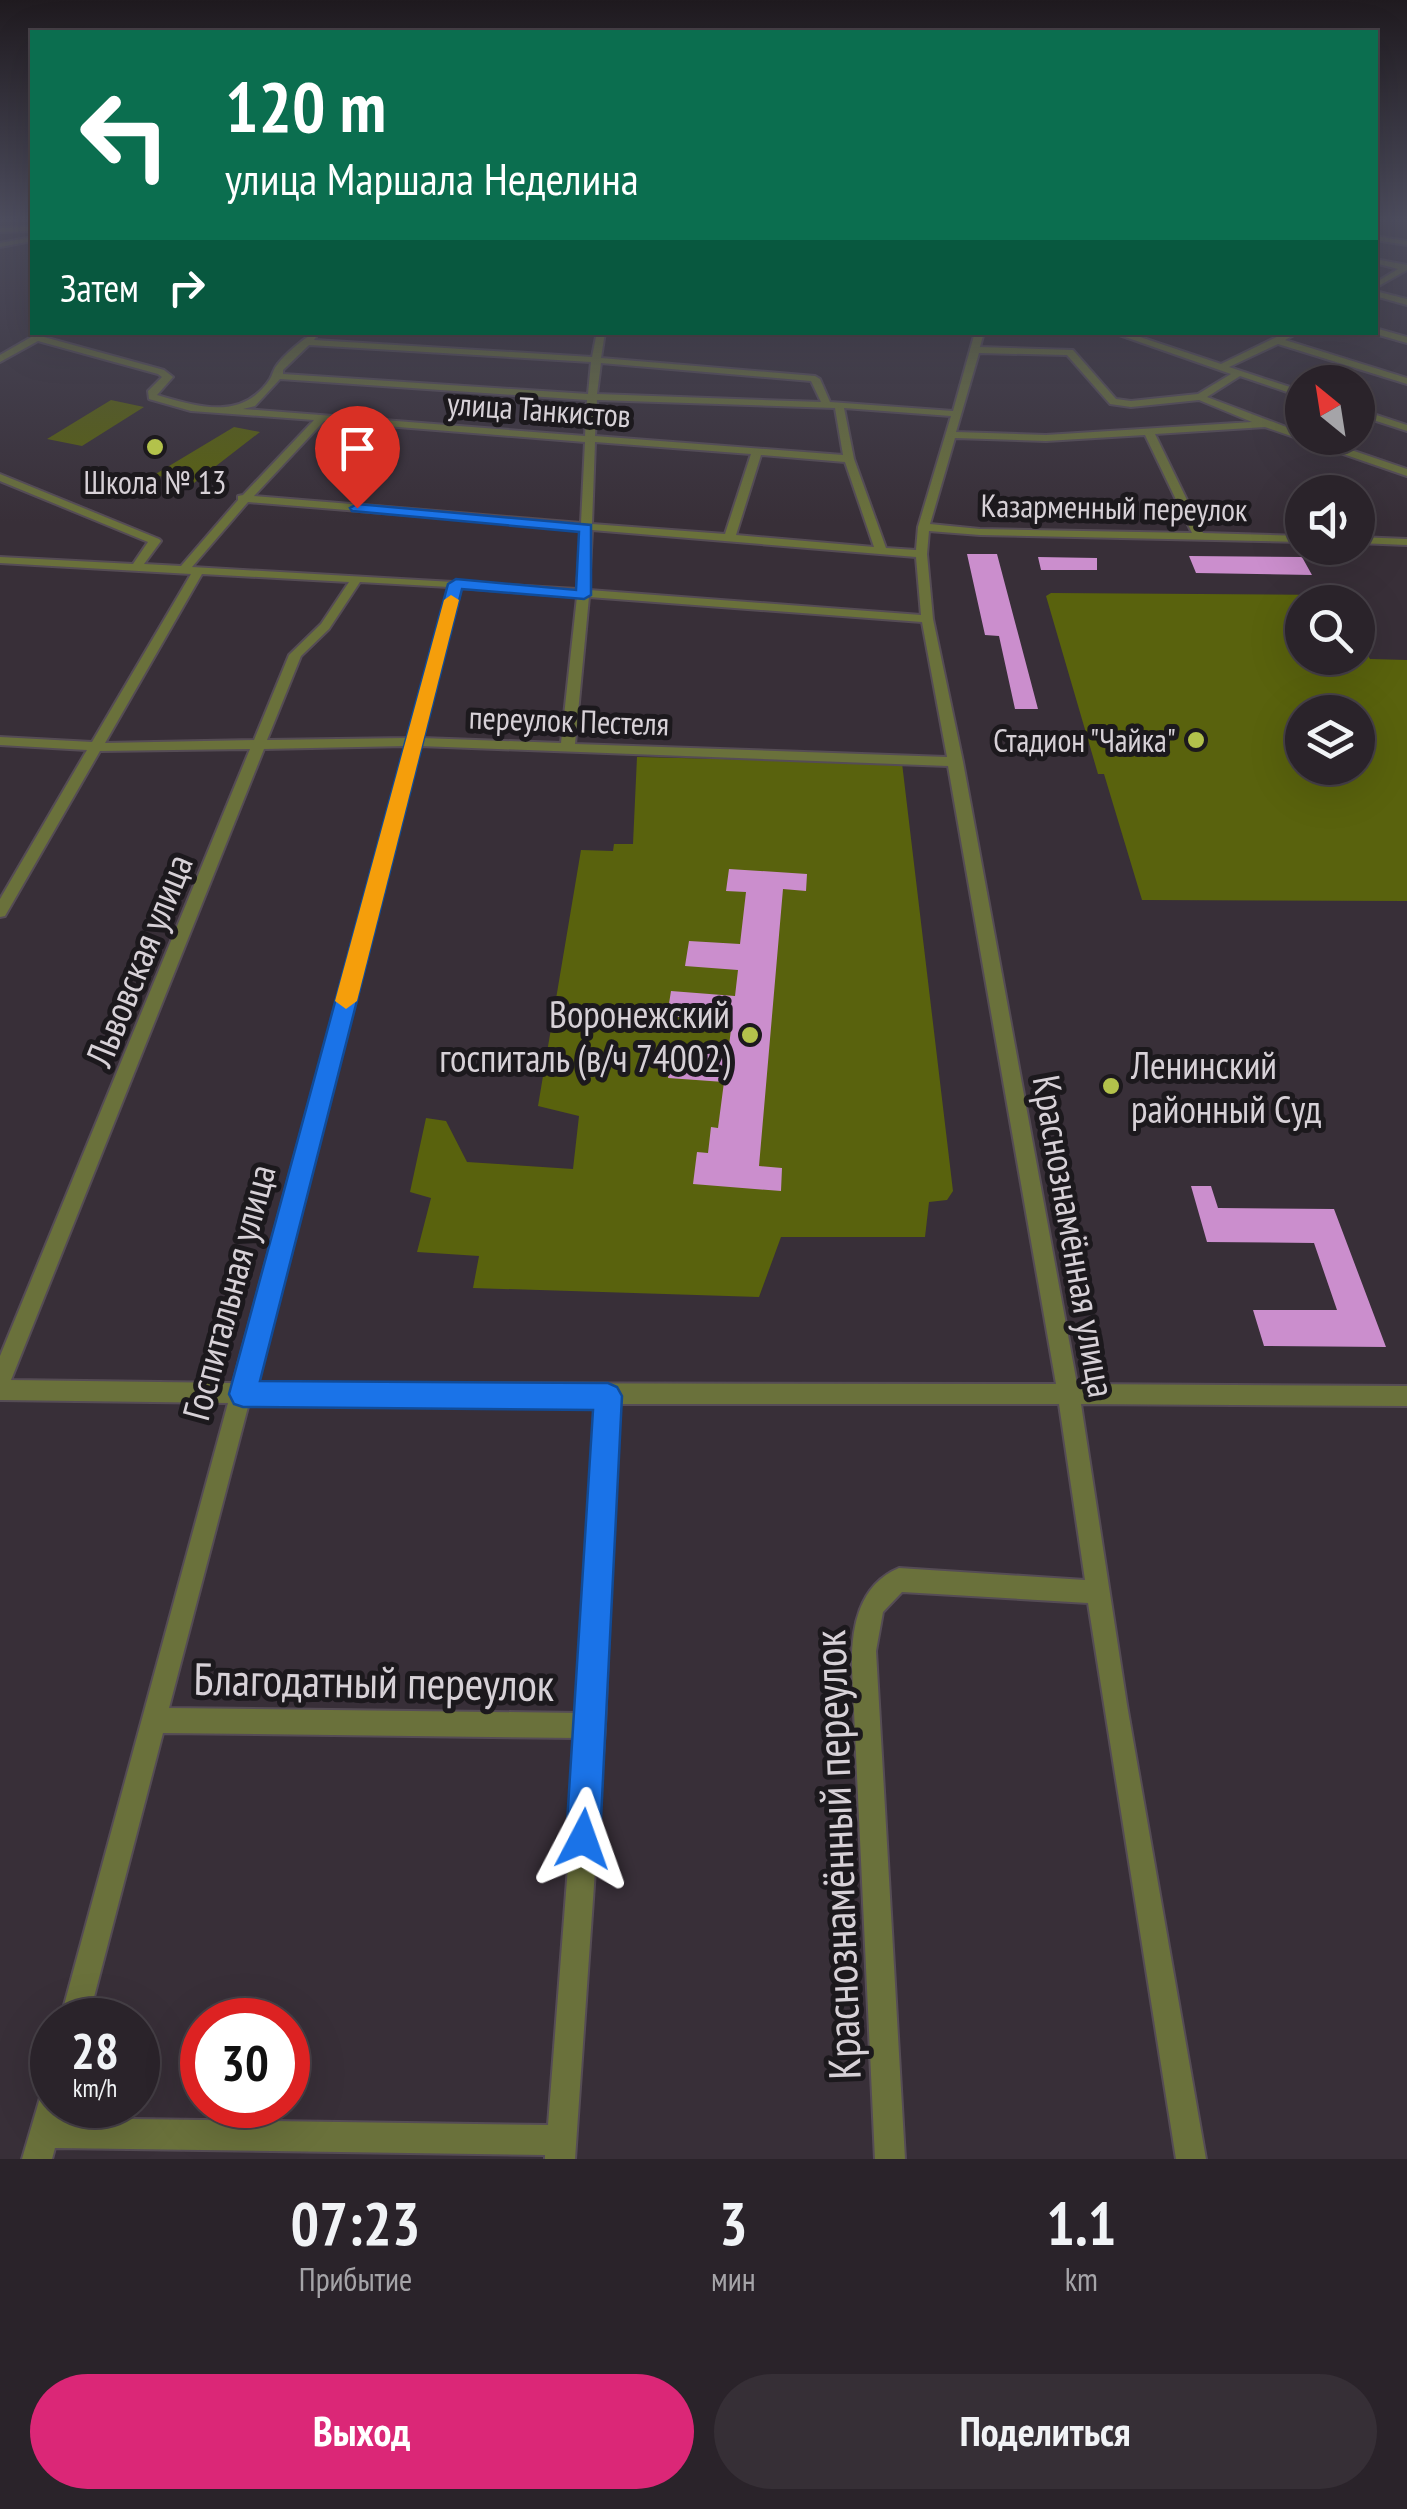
<!DOCTYPE html>
<html lang="ru">
<meta charset="utf-8">
<style>
:root{--surface:#2a232a;--page:#362f36;--text:#f1f3f6;--muted:#a5a4a8;--line:#464047;--accent:#db2777}
body{margin:0;font-family:"PT Sans Narrow",sans-serif;background:var(--page);color:var(--text);height:100vh;display:flex;flex-direction:column;font-size:38px;white-space:nowrap}
*{box-sizing:border-box;margin:0}
p{font-size:32px;color:var(--muted)}
.icon{flex:none;width:55px;height:55px;fill:none;stroke:currentColor;stroke-width:2;stroke-linecap:round;stroke-linejoin:round}
.map{position:relative;height:2159px;overflow:hidden}
.side{display:flex;flex-direction:column;background:var(--surface);flex:1}
.side>*{flex:none}
.guide{position:absolute;left:30px;top:30px;width:1348px;height:305px;border-radius:0px;box-shadow:0 10px 40px #0002,0 0 0 2px var(--line);background:#0b6e4f;color:#fff;overflow:hidden}
.needle{width:65px;rotate:330deg}
.buttons{position:absolute;left:1285px;top:365px;display:grid;gap:20px}
.buttons a{display:grid;place-items:center;width:90px;height:90px;border-radius:50%;background:var(--surface);box-shadow:0 10px 40px #0002,0 0 0 2px var(--line);font-size:50px}
.speed{position:absolute;left:30px;top:1998px;display:flex;gap:20px;font-size:50px;font-weight:700;text-align:center}
.speed>*{display:grid;place-content:center;width:130px;height:130px;border-radius:50%;background:var(--surface);box-shadow:0 10px 40px #0002,0 0 0 2px var(--line);line-height:1}
.speed small{font-size:25px;font-weight:400}
.speed .limit{border:15px solid #d22;background:#fff;color:#111}
.pin{position:absolute;display:grid;place-items:center;width:85px;height:85px;color:#fff;margin:-102px -42px;border-radius:50% 50% 50% 0;rotate:-45deg;box-shadow:0 0 10px #0007}
.pin .icon{rotate:45deg}
.me{position:absolute;width:110px;margin:-55px;rotate:4deg;stroke-linejoin:round;filter:drop-shadow(0 0 8px #0008)}
.turn{display:flex;align-items:center;gap:35px;height:210px;padding:0 30px;font-size:45px}
.turn .icon{width:130px;height:130px;stroke-width:2.5}
.turn b{display:block;font-size:70px;line-height:85px}
.then{display:flex;align-items:center;height:95px;padding:0 30px;background:#0003;gap:20px;font-size:38px}
.eta{display:flex;justify-content:space-evenly;align-items:center;height:170px;text-align:center}
.eta b{font-size:60px;font-weight:700;line-height:70px}
.action{display:flex;gap:20px;margin-top:auto;padding:20px 30px}
.action a{flex:1;height:115px;border-radius:60px;background:var(--accent);color:#fff;font-size:40px;font-weight:700;line-height:115px;text-align:center}
.action a+a{background:var(--page);color:var(--text)}
.map>svg:first-child{display:block}
.green{fill:#59620d;fill-rule:evenodd}
.building{fill:#cb8ecd}
.lines{fill:none;stroke-linecap:round;stroke-linejoin:round}
.minor-casing{stroke:#554c55;stroke-width:4}
.minor{fill:#6a713b;fill-rule:evenodd}
.route{fill:#1a73e8;stroke:#114b97;stroke-width:2.5}
.slow{fill:#f59e0b}
.poi-dot{fill:#b3c24b;stroke:#1c191d;stroke-width:4}
.labels{text-anchor:middle;dominant-baseline:central;stroke-width:10;stroke-linejoin:round;paint-order:stroke}
.far-street-label{font-size:32px;fill:#d7d1d7;stroke:#1c191d}
.far-poi-label{font-size:32px;fill:#d7d1d7;stroke:#1c191d}
.street-label{font-size:38px;fill:#d7d1d7;stroke:#1c191d}
.poi-label{font-size:38px;fill:#d7d1d7;stroke:#1c191d;text-anchor:end}
.near-street-label{font-size:45px;fill:#d7d1d7;stroke:#1c191d}
</style>
<div class="map">
<svg width="1407" height="2159" viewBox="0 0 1407 2159">
<rect width="100%" height="100%" fill="#382f38"/>
<path class="green" d="M111 400 144 407 82 446 47 439Z
M234 427 260 432 194 483 154 475Z
M1051 593 1331 595 1336 602H1302V658H1358V639L1370 659 1407 660V901L1142 900 1104 774H1098L1046 596ZM1302 712H1358V768H1302Z
M637 757 902 763 953 1191 947 1200 929 1202 925 1237H781L759 1297 473 1288 479 1256 417 1252 431 1198 410 1192 426 1118 446 1121 467 1162 573 1169 579 1116 538 1106 581 850 613 851 614 844H633Z"/>
<path class="building" d="M967 554H997L1038 709H1015L999 636 985 635Z
M1189 556 1302 557 1312 575 1196 573Z
M1038 557 1097 558V570H1041Z
M729 869 807 874 806 891 783 889 759 1166 782 1168 781 1191 693 1184 697 1152 708 1153 711 1127 718 1128 724 1082 668 1078 672 1050 728 1054 732 1021 667 1016 671 991 735 996 738 970 685 966 689 941 740 944 746 892 726 891Z
M1191 1186H1211L1218 1208 1334 1209 1386 1347 1264 1346 1253 1310H1337L1314 1243 1207 1242Z"/>
<g class="lines">
<g class="minor-casing">
<path id="minor" d="M32 227V231L0 232V228Z
M1375 236 1407 241V245L1375 240Z
M32 237V241L0 247V243Z
M1375 259 1407 265V270L1375 288V283L1398 269 1375 263Z
M1375 291 1407 299V305L1375 296Z
M1375 328 1407 337V343L1372 333 1375 332Z
M40 332H51L44 337 164 370 173 377 157 395C199 407 242 421 270 379 273 374 273 370 277 365 285 354 301 341 312 334L316 337 314 340 592 357 597 332H605L601 358 815 376 820 379 830 402 953 411 975 332H984L980 347 1073 350 1116 399 1131 401 1198 394 1231 374 1111 332H1125L1221 364 1287 332H1299L1285 340 1407 378V384L1278 344 1229 367 1302 391V397L1240 376 1207 397 1302 433V438H1316L1407 469V476L1265 427 1155 434 1203 533 1302 536V542L980 535 929 531 927 554 933 619 963 762 1077 1384 1407 1386V1406L1081 1404 1127 1705 1206 2159H1176L1088 1603 902 1592 883 1612 876 1651 905 2159H875L852 1669C851 1629 858 1585 899 1568L1085 1580 1059 1404H618L605 1726 575 2159H545V2155L55 2148 52 2159H22L42 2091 52 2086V2105H66L62 2118 548 2125 578 1738 163 1733 88 2020H60L228 1403 0 1400V1356L250 749 100 751 5 916 0 917V899L87 750 0 745V737L92 742 191 574 0 563V557L133 564 148 542 0 481V474L159 539 161 541 144 564 181 566 238 500V496L243 495 314 420 191 411 149 399 148 391 162 377 158 374 38 341 0 362V355ZM309 345 591 362 588 394 283 374V370ZM979 353 1067 355 1110 404 1131 407 1199 400 1252 422 1046 435 956 432ZM601 363 811 381 821 402 597 394ZM280 379 587 400 585 436 243 409 255 406ZM597 400 835 408 843 455 595 436ZM844 408 951 416 918 527 916 550 886 548 854 459ZM324 421 585 442 581 523 254 496ZM1145 435 1192 533 980 529 930 524 955 438 1046 441ZM595 442 751 454 725 534 592 524ZM761 455 845 462 874 547 736 535ZM248 502 581 529 577 589 192 567ZM592 530 916 557 921 615 589 590ZM202 574 349 582 321 624 289 655 254 740 105 743ZM360 582 449 587 408 738 267 740 301 656 329 629ZM461 588 577 597 561 743 422 738ZM589 597 922 622 947 757 575 744ZM406 746 233 1383 11 1380 264 749ZM420 746 948 766 1056 1384 254 1383ZM249 1403 597 1404 580 1713 169 1708Z
M1358 409 1407 425V431L1358 415Z
M1358 537 1407 539V545L1358 543Z"/>
</g>
<use href="#minor" class="minor"/>
</g>
<linearGradient id="sky" x2="0" y2="1"><stop stop-color="#1f1a1f"/><stop offset="0.42" stop-color="#4d4d5e"/><stop offset="1" stop-color="#4d4d5e" stop-opacity="0"/></linearGradient>
<rect width="1407" height="522" fill="url(#sky)"/>
<path class="route" d="M357 504 591 525V595L584 599 462 589 260 1381 608 1383 617 1387 622 1396 600 1839 595 1851 583 1856 571 1851 566 1839 593 1410 243 1407 234 1404 229 1394 448 584 456 579 576 590 579 532 352 511 350 508Z"/>
<path class="slow" d="M451 595 459 600 357 1001 346 1009 335 1001 444 600Z"/>
<g class="poi-dot">
<circle cx="155" cy="447" r="10"/>
<circle cx="1196" cy="740" r="10"/>
<circle cx="750" cy="1035" r="10"/>
<circle cx="1111" cy="1086" r="10"/>
</g>
<g class="labels">
<g class="far-street-label">
<text transform="translate(539 409) rotate(4)">улица Танкистов</text>
<text transform="translate(1114 507) rotate(1)">Казарменный переулок</text>
<text transform="translate(569 720) rotate(2)">переулок Пестеля</text>
</g>
<g class="far-poi-label">
<text x="155" y="482">Школа № 13</text>
<text x="1176" y="740" text-anchor="end">Стадион "Чайка"</text>
</g>
<g class="street-label">
<text transform="translate(138 960) rotate(-68)">Львовская улица</text>
<text transform="translate(1075 1236) rotate(80)">Краснознамённая улица</text>
<text transform="translate(228 1292) rotate(-75)">Госпитальная улица</text>
</g>
<g class="poi-label">
<text x="730" y="1013">Воронежский<tspan x="730" dy="44">госпиталь (в/ч 74002)</tspan></text>
<text x="1131" y="1064" text-anchor="start">Ленинский<tspan x="1131" dy="44">районный Суд</tspan></text>
</g>
<g class="near-street-label">
<text transform="translate(374 1681) rotate(1)">Благодатный переулок</text>
<text transform="translate(836 1855) rotate(-92)">Краснознамённый переулок</text>
</g>
</g>
</svg>
<div class="buttons">
<a><svg class="needle" viewBox="-14 -14 28 28"><path d="M0-13l5 13h-10z" fill="#e53935"/><path d="M0 13l5-13h-10z" fill="#a5a4a8"/></svg></a>
<a><svg class="icon" aria-label="sound" viewBox="0 0 24 24"><path d="M4 9h4l5-4v14l-5-4H4zM17 9q2 3 0 6"/></svg></a>
<a><svg class="icon" aria-label="search" viewBox="0 0 24 24"><circle cx="10" cy="10" r="6"/><path d="M15 15l6 6"/></svg></a>
<a><svg class="icon" aria-label="layers" viewBox="0 0 24 24"><path d="M12 4l9 5-9 5-9-5zM3 14l9 5 9-5"/></svg></a>
</div>
<div class="speed"><div>28<small>km/h</small></div><div class="limit">30</div></div>
<div class="pin" style="left:357px;top:508px;background:#d93025"><svg class="icon" aria-label="arrive" viewBox="0 0 24 24"><path d="M6 21V4h12l-3 4 3 4H6"/></svg></div>
<svg class="me" style="left:583px;top:1839px" viewBox="-20 -20 40 40"><path d="M0-17L14 15 0 8-14 15z" fill="#1a73e8" stroke="#fff" stroke-width="4"/></svg>
<div class="guide">
<div class="turn"><svg class="icon" aria-label="left" viewBox="0 0 24 24"><path d="M17 20v-9H6M10 6l-5 5 5 5"/></svg><div><b>120 m</b>улица Маршала Неделина</div></div>
<div class="then">Затем<svg class="icon" aria-label="right" viewBox="0 0 24 24"><path d="M7 20v-9h11M14 6l5 5-5 5"/></svg></div>
</div>
</div>
<section class="side">
<div class="eta">
<div><b>07:23</b><p>Прибытие</p></div>
<div><b>3</b><p>мин</p></div>
<div><b>1.1</b><p>km</p></div>
</div>
<div class="action"><a>Выход</a><a>Поделиться</a></div>
</section>
